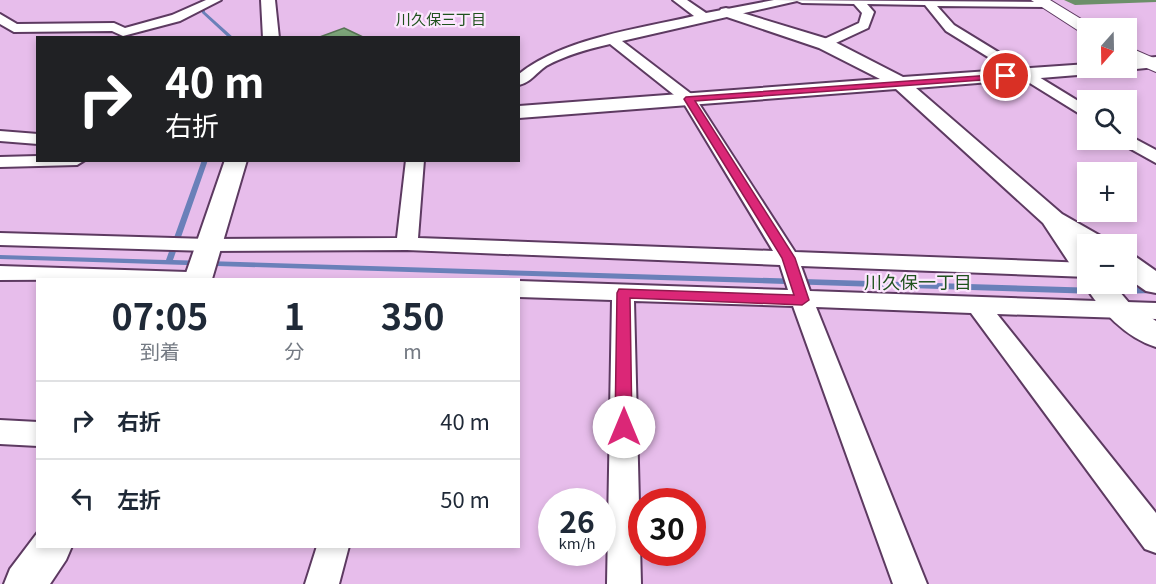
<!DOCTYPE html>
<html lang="ja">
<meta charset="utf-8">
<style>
:root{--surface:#fff;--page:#f2f2f3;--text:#1f2937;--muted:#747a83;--line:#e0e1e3}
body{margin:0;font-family:Georgia,"Noto Sans JP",serif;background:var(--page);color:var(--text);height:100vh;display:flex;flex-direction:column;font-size:22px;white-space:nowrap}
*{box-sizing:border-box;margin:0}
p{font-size:20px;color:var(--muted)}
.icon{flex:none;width:33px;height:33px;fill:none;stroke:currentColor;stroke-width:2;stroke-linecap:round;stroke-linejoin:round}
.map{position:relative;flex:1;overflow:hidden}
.panel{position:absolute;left:36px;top:278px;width:484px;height:270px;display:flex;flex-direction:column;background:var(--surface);border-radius:0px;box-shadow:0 3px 9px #0003}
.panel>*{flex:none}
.hud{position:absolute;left:36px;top:36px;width:484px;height:126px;border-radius:0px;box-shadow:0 3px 9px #0003;background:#202124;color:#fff;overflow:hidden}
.needle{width:39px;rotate:200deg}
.fabs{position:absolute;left:1077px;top:18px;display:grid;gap:12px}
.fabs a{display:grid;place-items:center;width:60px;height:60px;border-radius:0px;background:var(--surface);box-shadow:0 3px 9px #0003;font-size:30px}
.speed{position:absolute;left:538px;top:488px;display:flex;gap:12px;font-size:30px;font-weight:700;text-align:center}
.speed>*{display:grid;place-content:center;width:78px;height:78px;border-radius:50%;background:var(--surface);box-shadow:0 3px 9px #0003;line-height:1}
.speed small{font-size:15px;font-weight:400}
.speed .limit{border:9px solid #d22;background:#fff;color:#111}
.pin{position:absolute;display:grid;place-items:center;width:51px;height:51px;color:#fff;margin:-26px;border:3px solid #fff;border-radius:50%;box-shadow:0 2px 6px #0007}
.me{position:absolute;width:66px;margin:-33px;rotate:0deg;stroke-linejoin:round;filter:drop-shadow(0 0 4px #0008)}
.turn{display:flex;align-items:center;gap:21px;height:126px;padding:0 30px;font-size:27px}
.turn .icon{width:78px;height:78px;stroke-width:2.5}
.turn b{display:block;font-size:42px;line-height:51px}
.eta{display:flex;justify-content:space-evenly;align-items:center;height:102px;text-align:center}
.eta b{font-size:36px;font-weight:700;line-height:42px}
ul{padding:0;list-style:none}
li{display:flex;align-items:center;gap:18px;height:78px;padding:0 30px;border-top:2px solid var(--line)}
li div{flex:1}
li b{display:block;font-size:22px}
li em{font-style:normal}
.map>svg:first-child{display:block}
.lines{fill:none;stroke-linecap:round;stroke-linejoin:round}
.stream{fill:#6a80b9;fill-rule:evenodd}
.minor-casing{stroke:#5d3a61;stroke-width:4}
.tertiary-casing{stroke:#5d3a61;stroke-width:4}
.secondary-casing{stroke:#5d3a61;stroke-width:2}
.minor{fill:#fff;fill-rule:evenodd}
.tertiary{fill:#fff;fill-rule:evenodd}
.secondary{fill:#fff;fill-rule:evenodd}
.wall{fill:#6c8f69}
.building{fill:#7da67a;stroke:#587455;stroke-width:1.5}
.route{fill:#db2777;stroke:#8e194d;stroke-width:1.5}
.labels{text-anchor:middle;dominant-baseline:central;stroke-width:4.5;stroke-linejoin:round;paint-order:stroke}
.far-neighbourhood-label{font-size:15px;fill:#1f521d;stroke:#fce6fe}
.neighbourhood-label{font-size:18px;fill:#1f521d;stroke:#fce6fe}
</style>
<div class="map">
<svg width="1156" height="584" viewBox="0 0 1156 584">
<rect width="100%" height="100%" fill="#e7bdeb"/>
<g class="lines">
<path class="stream" d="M204 0H208L204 4 205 12 234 38H229L202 13 200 4Z
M202 160H208L173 260 1098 288 1102 291 1098 294 0 259V255L166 260Z
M1156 287V293L1110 294 1106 291 1110 288Z"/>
<g class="minor-casing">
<path id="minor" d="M206 0H221L180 21 123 36 112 31 14 32 0 24V14L17 24 114 23 125 28 172 15Z
M673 0H687L706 13 774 0 1050 2 1052 4 1046 7 937 6 954 25 1088 107V119L946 31 925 5 867 4 874 12 868 28 825 48 818 44 820 41 859 23 862 13 854 4 802 3 797 1 622 41 694 96 795 252 1088 263V277L801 266 810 291 1156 303V319L997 314 1156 513V553L1145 549 971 313 816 307 927 584H893L793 306 634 301 641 584H607L612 300 519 297V281L788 290 780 265 407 250 208 251 0 245V233L208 239 397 238 406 160H424L418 238 773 251 683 102 610 44C588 49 566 55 546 66 537 72 530 83 519 85V74C564 38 638 29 694 16Z
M0 131 38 134V144L0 141Z
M1126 134 1156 150V163L1120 143 1118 140H1126Z
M38 156V160H85L77 165 0 167V157Z
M0 266 187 272 195 274 198 279 0 280Z
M0 420 38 422V446L0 444Z
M317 546H349L339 584H305Z"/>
</g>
<g class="tertiary-casing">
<path id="tertiary" d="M261 0H275L279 38H263Z
M726 8 831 40 903 77 1088 64V68H1110L1108 72 1102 73 916 88 1062 214 1104 238 1108 244H1088V284H1113L1130 304 1156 321V347C1126 338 1100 310 1084 284L1087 279 1078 276 1043 223 896 89 519 118V106L880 79 819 48 721 15 719 12 721 9Z
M1156 57V67L1126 70 1119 68H1126V60Z
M225 160H247L212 279H184Z
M1126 254 1136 257 1156 271V293L1146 291 1126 277Z
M38 532V546H72L66 560 50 584H4L10 569Z"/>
</g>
<g class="secondary-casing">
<path id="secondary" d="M1031 0H1050L1096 28H1088V34L1082 33Z
M1126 46 1156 59V72L1126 59Z"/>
</g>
<use href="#minor" class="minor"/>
<use href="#tertiary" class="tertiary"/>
<use href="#secondary" class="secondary"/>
</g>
<path class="wall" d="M1064 0H1156V2L1075 5Z"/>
<path class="building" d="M344 28 365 38H317Z"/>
<path class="route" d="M1006 74 1010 76 1009 78 695 101 795 258 809 300 802 305 630 298 632 427 629 432 624 434 618 432 615 427 617 293 619 289 794 295 782 258 684 99 686 97Z"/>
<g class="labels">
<g class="far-neighbourhood-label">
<text x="441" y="18">川久保三丁目</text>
</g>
<g class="neighbourhood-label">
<text x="918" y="281">川久保一丁目</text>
</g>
</g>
</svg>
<div class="fabs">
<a><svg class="needle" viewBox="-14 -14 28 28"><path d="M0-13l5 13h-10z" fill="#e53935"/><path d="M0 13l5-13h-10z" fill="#747a83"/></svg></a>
<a><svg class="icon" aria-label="search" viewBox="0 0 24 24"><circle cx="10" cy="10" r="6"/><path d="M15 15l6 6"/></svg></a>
<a>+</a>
<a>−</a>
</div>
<div class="speed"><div>26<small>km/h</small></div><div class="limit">30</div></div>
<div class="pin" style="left:1006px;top:76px;background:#d93025"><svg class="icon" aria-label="arrive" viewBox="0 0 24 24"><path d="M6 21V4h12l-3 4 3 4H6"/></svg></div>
<svg class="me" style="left:624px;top:427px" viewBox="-20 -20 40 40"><circle r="19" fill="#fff"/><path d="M0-13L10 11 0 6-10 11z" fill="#db2777"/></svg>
<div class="hud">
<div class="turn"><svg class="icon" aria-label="right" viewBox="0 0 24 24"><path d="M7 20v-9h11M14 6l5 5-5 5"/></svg><div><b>40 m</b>右折</div></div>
</div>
<section class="panel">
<div class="eta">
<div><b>07:05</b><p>到着</p></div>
<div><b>1</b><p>分</p></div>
<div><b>350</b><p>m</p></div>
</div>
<ul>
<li><svg class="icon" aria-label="right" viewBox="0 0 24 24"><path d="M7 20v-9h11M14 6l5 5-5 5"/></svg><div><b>右折</b></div><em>40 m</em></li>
<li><svg class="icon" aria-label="left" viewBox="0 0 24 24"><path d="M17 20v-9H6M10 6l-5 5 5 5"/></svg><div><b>左折</b></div><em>50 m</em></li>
</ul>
</section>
</div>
